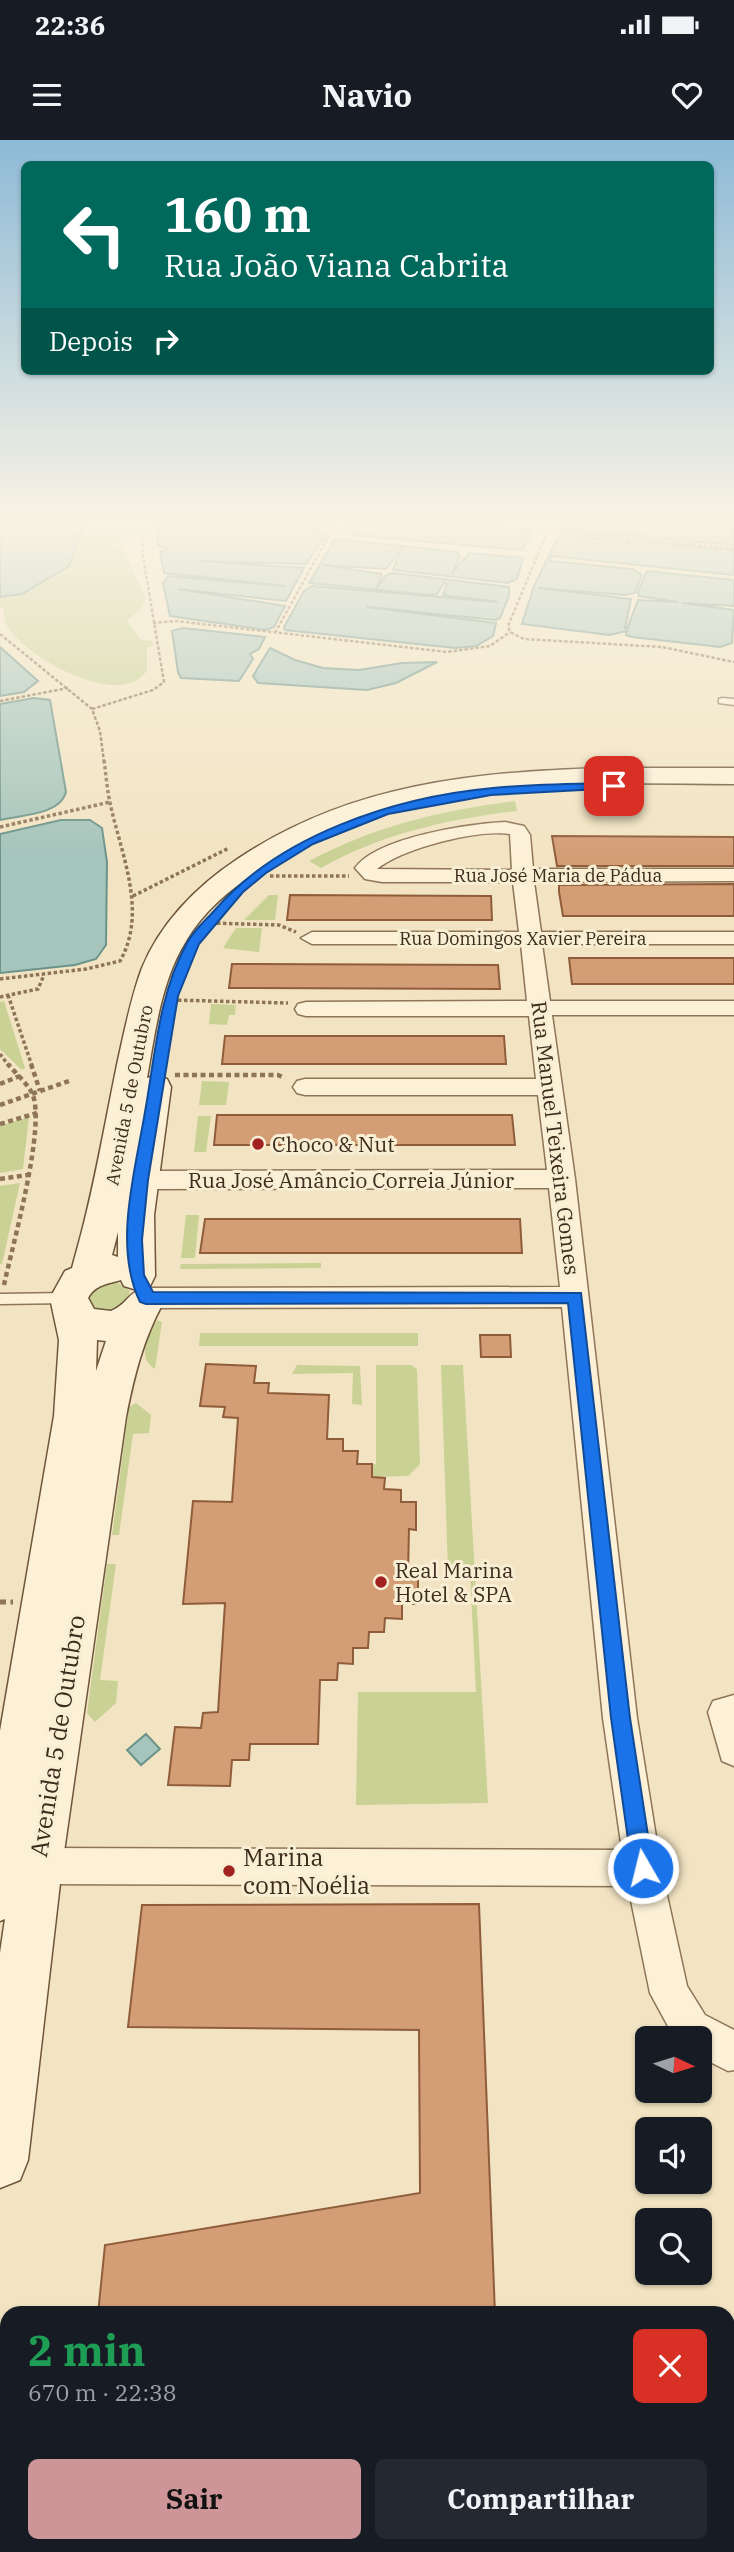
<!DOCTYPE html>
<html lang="pt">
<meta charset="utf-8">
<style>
:root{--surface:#171b24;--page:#242831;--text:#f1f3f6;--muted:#9ea1a6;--accent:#cd9597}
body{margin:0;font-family:"IBM Plex Serif",serif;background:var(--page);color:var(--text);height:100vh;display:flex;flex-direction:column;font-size:26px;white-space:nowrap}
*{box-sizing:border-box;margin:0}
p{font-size:23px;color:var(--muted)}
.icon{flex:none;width:38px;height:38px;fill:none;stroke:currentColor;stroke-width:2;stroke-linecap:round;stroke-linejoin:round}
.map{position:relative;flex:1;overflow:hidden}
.details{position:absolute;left:0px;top:2166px;width:735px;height:247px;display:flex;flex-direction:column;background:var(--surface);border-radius:21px 21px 0 0;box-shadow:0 2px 5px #0004}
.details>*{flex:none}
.banner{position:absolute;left:21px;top:21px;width:693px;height:214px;border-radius:10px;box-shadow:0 2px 5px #0004;background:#00695c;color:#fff;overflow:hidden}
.needle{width:46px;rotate:94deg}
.tools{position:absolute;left:635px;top:1886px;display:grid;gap:14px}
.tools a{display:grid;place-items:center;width:77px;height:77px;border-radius:10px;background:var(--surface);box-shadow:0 2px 5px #0004;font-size:35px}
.pin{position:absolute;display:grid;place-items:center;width:60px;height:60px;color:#fff;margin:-30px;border-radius:14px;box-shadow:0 4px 10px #0006}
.me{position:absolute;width:77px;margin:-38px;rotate:352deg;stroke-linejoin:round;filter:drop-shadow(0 0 5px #0008)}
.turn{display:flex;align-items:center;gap:24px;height:147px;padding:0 28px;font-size:32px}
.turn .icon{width:91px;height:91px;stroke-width:2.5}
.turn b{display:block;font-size:49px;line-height:60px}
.then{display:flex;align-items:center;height:66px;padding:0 28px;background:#0003;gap:14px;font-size:26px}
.round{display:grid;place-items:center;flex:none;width:74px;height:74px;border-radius:10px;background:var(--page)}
.overview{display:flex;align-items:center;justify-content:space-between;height:119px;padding:0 28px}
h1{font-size:42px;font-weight:700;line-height:52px;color:#1e9e55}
.cta{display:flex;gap:14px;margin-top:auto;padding:14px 28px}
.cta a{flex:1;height:80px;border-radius:10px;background:var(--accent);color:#111;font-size:28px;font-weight:700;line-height:80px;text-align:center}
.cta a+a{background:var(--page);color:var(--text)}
.status{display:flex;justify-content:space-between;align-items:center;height:49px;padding:0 35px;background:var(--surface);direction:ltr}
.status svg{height:19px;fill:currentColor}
header{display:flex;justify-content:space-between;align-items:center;height:91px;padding:0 28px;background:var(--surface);font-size:32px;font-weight:700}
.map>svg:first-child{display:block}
.green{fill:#c9d195}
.water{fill:#a5c4bb;stroke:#6b938a;stroke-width:2}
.building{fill:#d39d75;stroke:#8f5d3b;stroke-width:2}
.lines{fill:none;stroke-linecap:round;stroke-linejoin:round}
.lane-casing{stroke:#8e7557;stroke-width:3}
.street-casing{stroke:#8e7557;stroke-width:3}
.secondary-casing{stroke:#6f563b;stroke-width:3}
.path-far3{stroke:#8e7557;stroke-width:2.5;stroke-dasharray:3.5 2;stroke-linecap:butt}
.path-far2{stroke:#8e7557;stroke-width:3.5;stroke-dasharray:3.5 2.5;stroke-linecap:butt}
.path-far1{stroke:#8e7557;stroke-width:4.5;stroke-dasharray:5 3.5;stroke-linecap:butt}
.path{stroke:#8e7557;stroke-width:5;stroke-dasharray:6 4.5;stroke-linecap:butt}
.lane{fill:#fcf1d7;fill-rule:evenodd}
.street{fill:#fcf1d7;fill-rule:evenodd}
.secondary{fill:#fcf1d7;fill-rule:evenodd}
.route{fill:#1a73e8;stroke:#114b97;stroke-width:2}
.poi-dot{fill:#a22222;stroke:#f8eed3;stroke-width:2.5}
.labels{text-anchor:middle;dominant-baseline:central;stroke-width:6;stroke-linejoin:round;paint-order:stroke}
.far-street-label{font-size:18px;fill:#3c2c1d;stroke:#f8eed3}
.street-label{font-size:21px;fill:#3c2c1d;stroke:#f8eed3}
.poi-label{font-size:21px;fill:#3c2c1d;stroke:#f8eed3;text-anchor:start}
.near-street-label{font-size:24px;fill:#3c2c1d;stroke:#f8eed3}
.near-poi-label{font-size:24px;fill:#3c2c1d;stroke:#f8eed3;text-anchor:start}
</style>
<div class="status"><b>22:36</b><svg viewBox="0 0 49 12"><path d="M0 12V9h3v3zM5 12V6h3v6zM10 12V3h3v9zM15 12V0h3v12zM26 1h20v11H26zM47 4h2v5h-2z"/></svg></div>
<header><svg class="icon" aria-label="menu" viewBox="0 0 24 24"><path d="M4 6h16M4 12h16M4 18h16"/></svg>Navio<svg class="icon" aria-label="heart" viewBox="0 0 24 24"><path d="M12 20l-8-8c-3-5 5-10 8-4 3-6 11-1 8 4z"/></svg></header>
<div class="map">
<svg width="734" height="2412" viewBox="0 0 734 2412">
<rect width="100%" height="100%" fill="#f2e4c2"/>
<path class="green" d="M83 381H128L133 387 129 399 112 405 123 409 145 456C144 468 137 473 127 480L141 500 152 501 153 505 147 508V530C122 572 22 516 6 484 4 480 4 473 3 468L0 467V456Z
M515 661 517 671C449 679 381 694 321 728L309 721C374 686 442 670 515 661Z
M269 755H278L275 780H244Z
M236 788H262L259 812 223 808Z
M4 861 25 928 22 930 0 909V862Z
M211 864 236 865 235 875H229L227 885 209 884Z
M202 941 229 942 226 965H199Z
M198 976H211L206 1012H194Z
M29 977 23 1029 0 1033V986Z
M20 1043 2 1124H0V1046Z
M186 1075H199L195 1118H181Z
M321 1123V1128L180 1129 181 1124Z
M114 1140 130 1151 126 1168 96 1175 85 1155 88 1150Z
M157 1180 162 1182 155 1229C136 1217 148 1196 157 1180Z
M200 1193H418V1206H199Z
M297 1225 360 1226 362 1265 352 1264 353 1233 292 1234Z
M376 1225H411L417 1229 420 1324 408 1336 372 1337V1324H376Z
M441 1225H463L488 1663 356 1665 358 1552H476L470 1432 448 1431Z
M136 1263 151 1275 149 1293 133 1294 119 1395H112L129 1267Z
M107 1424H116L100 1540 118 1541 116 1563 95 1582 87 1573Z"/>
<path class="water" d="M0 381H85L69 426 22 454 0 457Z
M156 381H334L325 389 314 391 326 395 306 424 200 421 304 428 286 461 178 449 285 466 274 487 266 490 170 476 163 443 168 436 286 446 164 433 160 412 166 409 158 405Z
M344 381H435L520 389 528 391 530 395 522 410 351 395 340 390Z
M564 381H734V405L561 389Z
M559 395 734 410V435L551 416 550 421 632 429 642 435 635 453 625 455 538 448 631 459 625 488 627 489 638 460 678 462 639 456 638 452 647 431 734 440V466L682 463 734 470 732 503 720 507 632 497 626 495 627 491 609 495 522 484 534 446Z
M335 399 457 412 460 417 452 434 469 413 523 418 517 439 508 443 393 430 402 408 386 429 323 425 382 434 377 448 386 435 393 433 509 447V456L500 478 496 480 367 467 496 483 493 496 476 506 455 508 285 490 284 487 304 451 312 446 498 462 443 455 447 444 444 443 437 454 430 455 309 443Z
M183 488 265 497 259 509 250 514 253 519 239 541 181 538 178 532 172 491Z
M0 507 38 541 24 552 0 556Z
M270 508 295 520 323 528 359 530 402 523 437 522 396 543 367 550 258 543 253 536Z
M34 558 50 560 66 652C60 675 21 675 0 680V564Z
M61 680H90L102 688 107 722 106 805 96 819 75 825 0 833V694Z
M146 1594 160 1609 141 1625 127 1610Z"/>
<path class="building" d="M552 696 734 697V726H557Z
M734 744V776H563L559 752V745Z
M290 755 491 756 492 780H287Z
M569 818H734V844H572Z
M232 824 498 825 500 849 229 848Z
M225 896H504L506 924H222Z
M217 975H512L515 1005H214Z
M205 1079H520L522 1113H200Z
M480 1195H510L511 1217H481Z
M206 1224 256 1226 254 1243H269L268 1253 329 1255 327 1299H343V1311H358L357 1324H372V1337L385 1338 384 1349 401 1350V1362H416V1390L409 1389 408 1434H418V1464H402V1479L385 1478 384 1492H369L368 1508H353V1524L338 1523 337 1540H320L318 1604H250L249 1620H232L230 1646 168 1645 175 1587 201 1588 203 1573 218 1572 225 1463 183 1464 193 1361 232 1362 238 1278 223 1277 225 1267 200 1266Z
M479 1764 495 2174H98L105 2105 420 2053 419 1890 128 1887 142 1765Z"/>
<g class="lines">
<g class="lane-casing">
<path id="lane" d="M722 558 734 559V565L719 563V559Z
M68 1153 75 1158 68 1163 0 1164V1154Z"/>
</g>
<g class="street-casing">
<path id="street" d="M505 682 524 686 530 695 533 729H734V741L534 742 541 792H734V804H542L550 861H734V875H552L575 1039 637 1578 661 1728 687 1846 705 1875 734 1890V1930L728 1931 700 1917V1899H675L650 1853 628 1746 37 1744 24 1739 19 1726 24 1713 37 1708 622 1710 603 1578 562 1167 146 1168 136 1165 132 1158 136 1151 146 1148 560 1147 549 1048 141 1049 132 1046 128 1040 132 1034 141 1031 547 1030 538 955H305L297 953 293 947 297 941 305 939H536L529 876H306L298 874 295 869 298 864 306 862 527 861 521 804H312L301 798 312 792H519L513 742H382L365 739 355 728C377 697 469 684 505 682ZM510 694 512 730 377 729C403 708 477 689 510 694Z
M734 1555V1626L722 1621 708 1572 713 1561Z
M728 2221H734V2265H728Z
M7 2308V2354L0 2355V2309Z
M734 2362V2410L718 2406H728V2363Z
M413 2406H461L462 2412H414Z
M588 2406H660L657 2412H585Z"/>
</g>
<g class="secondary-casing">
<path id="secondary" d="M604 628H734V644C571 643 403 633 262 728 232 748 204 770 186 801 161 841 155 893 147 938L155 936 167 939 171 947 154 1075 155 1136 150 1146 137 1150 124 1146 121 1140C107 1144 95 1145 88 1158L94 1169 111 1171C133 1162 127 1144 157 1153L163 1163C143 1200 134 1236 126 1277L62 1726 28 2020 20 2040 0 2048V1813L5 1779 0 1781V1591L54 1276 59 1200 50 1158 65 1131 72 1128 78 1106C95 1045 105 982 118 920 125 889 131 857 142 828 161 782 198 745 239 718 351 644 472 632 604 628ZM118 1092V1117L112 1115ZM97 1200 106 1201 96 1231Z"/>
</g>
<path class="path-far3" d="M552 381 508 486 510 492 524 499 662 507 734 522
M550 391 734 408
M153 483 176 481 447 512 490 506 510 492
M275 493 337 381
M0 494 92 569 100 591 104 622
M0 561 68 548
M92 569 153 550 164 542 143 416 141 381"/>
<path class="path-far2" d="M0 687 110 662
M270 736H349
M133 756 229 708
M211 783 279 785 296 792
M0 839 86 829 120 821C148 772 121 714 110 663 107 649 106 634 104 620
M8 855 32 926
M0 857 38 849 44 835
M172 860 288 863
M0 914 9 926"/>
<path class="path-far1" d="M31 924 40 951
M175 935H278L285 938
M0 944 20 936
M0 965 69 941
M0 984 37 973
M0 1039 28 1035
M4 1145C12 1107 47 984 32 953 27 943 15 933 8 924"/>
<path class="path" d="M0 1462H13"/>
<use href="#lane" class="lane"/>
<use href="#street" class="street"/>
<use href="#secondary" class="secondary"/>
</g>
<linearGradient id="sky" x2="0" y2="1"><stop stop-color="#8dbad6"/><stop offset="0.53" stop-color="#f9f3e4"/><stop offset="1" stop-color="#f9f3e4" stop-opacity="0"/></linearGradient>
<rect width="734" height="719" fill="url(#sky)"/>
<path class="route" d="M614 643 619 646 618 648 491 655 388 674 313 704 266 733 243 752 199 804 178 856 148 1040 142 1100 144 1135 153 1152 581 1153 630 1578 653 1728 650 1735 643 1738 635 1735 632 1728 611 1578 568 1163 146 1164 140 1162C113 1106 135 1032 145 972 155 916 159 853 187 803 193 791 205 781 214 771 279 695 395 657 493 648 533 644 574 644 614 643Z"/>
<g class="poi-dot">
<circle cx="258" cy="1004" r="7"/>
<circle cx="381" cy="1442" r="7"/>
<circle cx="229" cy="1731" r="7"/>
</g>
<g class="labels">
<g class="far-street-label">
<text x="558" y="735">Rua José Maria de Pádua</text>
<text x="523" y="798">Rua Domingos Xavier Pereira</text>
<text transform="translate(129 955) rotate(-79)">Avenida 5 de Outubro</text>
</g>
<g class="street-label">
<text transform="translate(556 998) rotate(83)">Rua Manuel Teixeira Gomes</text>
<text x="351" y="1040">Rua José Amâncio Correia Júnior</text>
</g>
<g class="poi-label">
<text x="272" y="1004">Choco &amp; Nut</text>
<text x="395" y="1430">Real Marina<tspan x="395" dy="24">Hotel &amp; SPA</tspan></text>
</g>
<g class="near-street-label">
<text transform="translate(57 1596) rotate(-81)">Avenida 5 de Outubro</text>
</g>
<g class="near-poi-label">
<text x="243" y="1717">Marina<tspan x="243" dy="28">com Noélia</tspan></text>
</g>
</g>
</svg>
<div class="tools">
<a><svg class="needle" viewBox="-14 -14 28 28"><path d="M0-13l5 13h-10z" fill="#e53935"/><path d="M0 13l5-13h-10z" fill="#9ea1a6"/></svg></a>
<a><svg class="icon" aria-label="sound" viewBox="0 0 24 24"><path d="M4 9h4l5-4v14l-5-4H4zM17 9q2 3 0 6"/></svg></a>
<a><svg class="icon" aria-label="search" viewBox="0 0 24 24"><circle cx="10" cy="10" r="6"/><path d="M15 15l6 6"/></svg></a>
</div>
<div class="pin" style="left:614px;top:646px;background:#d93025"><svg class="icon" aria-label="arrive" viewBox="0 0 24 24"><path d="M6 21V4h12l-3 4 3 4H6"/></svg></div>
<svg class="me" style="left:643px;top:1728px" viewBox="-20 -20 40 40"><circle r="17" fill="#1a73e8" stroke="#fff" stroke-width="3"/><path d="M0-11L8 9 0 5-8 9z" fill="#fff"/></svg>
<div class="banner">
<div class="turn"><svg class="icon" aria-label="left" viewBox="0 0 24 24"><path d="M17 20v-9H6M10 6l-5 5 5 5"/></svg><div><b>160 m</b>Rua João Viana Cabrita</div></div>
<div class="then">Depois<svg class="icon" aria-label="right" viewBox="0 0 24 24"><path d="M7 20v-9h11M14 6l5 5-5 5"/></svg></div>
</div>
<section class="details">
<div class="overview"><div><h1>2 min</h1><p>670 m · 22:38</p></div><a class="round" style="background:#d93025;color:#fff"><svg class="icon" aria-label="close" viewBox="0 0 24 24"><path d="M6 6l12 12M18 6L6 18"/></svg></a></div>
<div class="cta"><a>Sair</a><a>Compartilhar</a></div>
</section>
</div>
